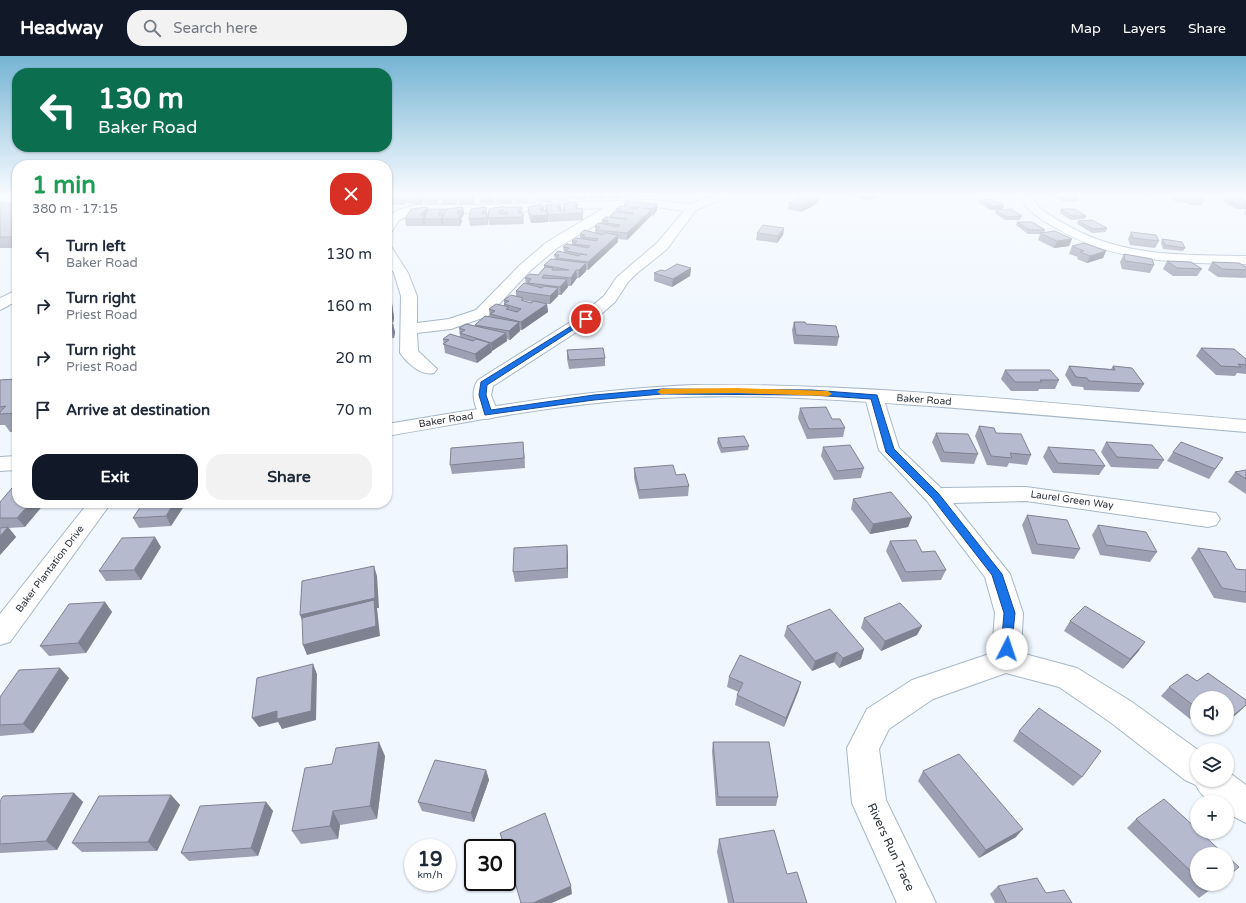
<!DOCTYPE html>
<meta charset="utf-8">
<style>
:root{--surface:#fff;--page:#f2f2f3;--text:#1f2937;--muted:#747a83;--accent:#111827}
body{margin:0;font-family:"Varela Round",sans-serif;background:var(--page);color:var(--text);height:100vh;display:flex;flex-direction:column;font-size:15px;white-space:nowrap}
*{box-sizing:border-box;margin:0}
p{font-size:13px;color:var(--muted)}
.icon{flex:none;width:22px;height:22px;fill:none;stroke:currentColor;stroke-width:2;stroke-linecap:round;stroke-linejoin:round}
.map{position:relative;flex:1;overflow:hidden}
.details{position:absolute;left:12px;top:104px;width:380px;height:348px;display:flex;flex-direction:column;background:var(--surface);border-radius:16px;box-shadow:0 1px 3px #0004}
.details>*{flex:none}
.guide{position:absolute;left:12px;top:12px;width:380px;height:84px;border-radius:16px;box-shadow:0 1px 3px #0004;background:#0b6e4f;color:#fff;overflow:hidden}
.tools{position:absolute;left:1190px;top:635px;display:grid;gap:8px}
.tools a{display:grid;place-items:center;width:44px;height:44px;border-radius:50%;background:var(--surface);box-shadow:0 1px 3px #0004;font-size:20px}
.speed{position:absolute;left:404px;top:783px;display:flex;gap:8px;font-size:20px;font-weight:700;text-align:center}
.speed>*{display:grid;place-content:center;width:52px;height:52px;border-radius:50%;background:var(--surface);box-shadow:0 1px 3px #0004;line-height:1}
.speed small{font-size:10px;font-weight:400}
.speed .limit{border:2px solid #111;border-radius:6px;background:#fff;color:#111}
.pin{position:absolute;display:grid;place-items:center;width:34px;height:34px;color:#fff;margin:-17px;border:2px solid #fff;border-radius:50%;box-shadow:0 1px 4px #0007}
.me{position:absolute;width:44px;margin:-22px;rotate:4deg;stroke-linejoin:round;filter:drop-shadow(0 0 3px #0008)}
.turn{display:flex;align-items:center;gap:14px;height:84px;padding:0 20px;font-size:18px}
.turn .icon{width:52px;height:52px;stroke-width:2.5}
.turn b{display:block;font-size:28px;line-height:34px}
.round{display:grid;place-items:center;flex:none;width:42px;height:42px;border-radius:16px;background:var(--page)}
.headline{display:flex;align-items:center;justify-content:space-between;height:68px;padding:0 20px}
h1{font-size:24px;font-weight:700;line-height:30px;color:#1e9e55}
.action{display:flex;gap:8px;margin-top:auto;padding:8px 20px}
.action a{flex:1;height:46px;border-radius:16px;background:var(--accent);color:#fff;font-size:16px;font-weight:700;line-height:46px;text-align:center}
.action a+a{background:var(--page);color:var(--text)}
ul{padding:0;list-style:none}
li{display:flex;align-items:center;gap:12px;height:52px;padding:0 20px}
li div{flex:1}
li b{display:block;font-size:15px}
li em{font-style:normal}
header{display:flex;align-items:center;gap:24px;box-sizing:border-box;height:56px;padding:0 20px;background:var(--accent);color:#fff}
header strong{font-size:19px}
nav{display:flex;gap:22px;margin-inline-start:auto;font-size:14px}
.search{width:280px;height:36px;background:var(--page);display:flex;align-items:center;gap:10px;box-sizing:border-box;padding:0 14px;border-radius:16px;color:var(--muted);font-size:15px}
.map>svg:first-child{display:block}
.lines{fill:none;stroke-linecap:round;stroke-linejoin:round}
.minor-casing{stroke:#a7b7c7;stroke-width:2}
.major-casing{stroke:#a7b7c7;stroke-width:2}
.minor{fill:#fff;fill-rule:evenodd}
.major{fill:#fff;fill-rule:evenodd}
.wall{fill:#9da0b2;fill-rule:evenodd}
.shaded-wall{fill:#7f8291}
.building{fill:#b6bacf;stroke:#7f8291;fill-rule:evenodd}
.route{fill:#1a73e8;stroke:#114b97}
.slow{fill:#f59e0b}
.labels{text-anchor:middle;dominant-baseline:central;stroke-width:3;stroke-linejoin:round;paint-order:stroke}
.street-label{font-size:10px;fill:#2b3138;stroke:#fff}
.near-street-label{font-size:12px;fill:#2b3138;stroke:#fff}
</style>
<header>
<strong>Headway</strong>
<div class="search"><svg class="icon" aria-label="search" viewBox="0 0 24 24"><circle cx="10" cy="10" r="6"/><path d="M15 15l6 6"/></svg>Search here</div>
<nav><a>Map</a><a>Layers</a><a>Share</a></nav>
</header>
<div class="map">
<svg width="1246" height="847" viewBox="0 0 1246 847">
<rect width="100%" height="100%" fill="#f0f7fe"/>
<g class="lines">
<g class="minor-casing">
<path id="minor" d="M714 139H729L727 141 696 154 667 193 636 218 628 226 615 246 592 266 493 330 491 339 498 357 495 361 488 363 481 361C474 351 470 335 478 324L580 260 604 240 617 221 657 187 684 155 650 150 616 152 609 161 557 192 530 215 488 260 451 273 417 277 418 295 437 313 434 317C421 320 408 308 400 297L401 240 394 217 387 206V191L392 192 408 217 417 240V267L449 263 476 254 520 209 547 186 604 152 481 157 417 156 399 164 391 177 387 178V164L390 159 398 154 416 149H481L650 144 691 148Z
M1027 140C1033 141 1035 147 1040 152 1051 161 1068 170 1082 177 1133 201 1191 199 1246 200V208C1180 207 1114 207 1056 172 1042 164 1029 157 1021 143Z
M17 234V245L0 254V242Z
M874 335 881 337 883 341 899 392 941 432 1026 431 1216 457 1220 463 1216 469 1208 471 1026 445 953 447 1010 518 1023 557 1021 597 1077 612 1132 646 1198 694 1197 724H1227V715L1246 729V767L1227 757V746C1212 746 1203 744 1196 729L1185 724 1110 666 1059 631 1006 617 933 643 889 673 879 693 886 744 936 847H897L852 747 847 692 867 653 912 624 992 597 995 557 985 521 927 445 879 394 865 341 867 337Z
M88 447H111L10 586 0 589V558Z"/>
</g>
<g class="major-casing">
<path id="major" d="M693 329C876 327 1063 349 1246 364V376C1141 367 1036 358 930 350 841 344 751 337 662 342 569 346 478 364 387 380V368C489 351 589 333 693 329Z
M17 400V414L0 415V401Z"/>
</g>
<use href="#minor" class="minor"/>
<use href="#major" class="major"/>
</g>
<path class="wall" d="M390 139H477L476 142H474L473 148H459L458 142H457V145L456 149H447L446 148H442L441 141 439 142 437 148 424 147 423 142H422L423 145 421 149 407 147 406 142H405L406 145 404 149 390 148 389 141Z
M479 139H496V142H494L495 147H480Z
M496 139H513V141H512V147L497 148Z
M513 139H529L530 140H528V147L514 146Z
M536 139H551L552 146 537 145Z
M552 139H568L569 145H559V144H553Z
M569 139H585V144L570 143Z
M590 139H605V144L590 142Z
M606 139H621V143H612V142H606Z
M623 139H638V143L624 141Z
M639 139H654V141H640Z
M853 139H880L879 141 864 145 853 140Z
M1052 139H1073L1079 142 1078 145 1064 146 1052 140Z
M1173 139H1200L1204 144 1201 150 1189 149 1188 147 1175 146 1172 141Z
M1225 143 1246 145V153H1237L1223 146Z
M980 144 1004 149 1003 153 990 154 979 147Z
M0 147H17V192H0Z
M624 147 657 148V154L653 160 651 159V160L627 184 618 183V186L588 214H586V215L579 222H577L571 230H568V231L561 239H558V240L550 248H547L548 256 522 274H520V275L510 284 506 283 507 285 492 295H491L492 296 477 307 445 297 443 283 460 281 459 272 475 270V269L490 261 489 253 504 250V244L516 241V235L526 228 525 222 538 219 544 212V209L555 203 554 199 564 196 563 191 572 189V185L580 182V178L595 177V170L602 168V164L610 162V161L616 156V153L624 150ZM632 151H640L639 153 631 152ZM523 244 532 246 531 247 524 245Z
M789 147H818L809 152 801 156 788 153Z
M563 148 578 149V153L583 157V164L549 166 548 163V166L531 167 528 158V151L544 155H545V149L561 154H563Z
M504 150 505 157 506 159 522 151V157H523L524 168 489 169 488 162Z
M428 151V153L445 156 463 151 464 158 462 162H461L462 165 460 170H443V168L442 170H425V168L424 170H406L405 163Z
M486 151 488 165V169L470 170 469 163Z
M1061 153 1086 160 1085 163 1071 164 1060 157Z
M996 154 1022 160 1020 164H1005L995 157Z
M1246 154V159L1244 157Z
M1078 165 1107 172 1106 176 1092 177 1077 168Z
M1017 166 1045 174 1043 177 1072 183 1069 190 1054 192 1038 184 1040 178H1028L1016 169Z
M784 172 783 179 777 187 756 184 757 177Z
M1131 176 1159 185 1155 192 1130 189 1128 183Z
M1162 183 1185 192 1183 195 1163 193 1161 187Z
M1072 190 1106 195 1103 202 1087 207 1077 203 1078 201 1069 198Z
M1124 198 1154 209 1150 217 1122 213 1120 206Z
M1167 205 1202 213 1197 220H1173L1163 213Z
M1212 206 1246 211V221L1245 222 1218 221 1208 214Z
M691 212 690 220 672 231 654 225V217Z
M392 233V237H391L392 242V247L394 262 393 267 387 268V239Z
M794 266 806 268 839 281 837 290 794 288 792 274Z
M387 269 395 276 394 282 387 283Z
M1201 292 1246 303V318L1237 317 1235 320 1216 319 1196 300Z
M567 294 605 302V310L569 313 567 303Z
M1069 310 1111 313 1113 310 1144 328 1139 336 1084 334 1083 331 1072 330 1065 319Z
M1005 314 1059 324 1055 333H1039L1038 335H1011L1001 323Z
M387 319 392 328V339H391L392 342 391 348H387Z
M17 323V376H10L5 369H0V324Z
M800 352 832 363 845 372 843 381 807 383 798 362Z
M979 370 996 377 1031 399 1027 409 1009 407 1007 411 987 409 975 380Z
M936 377 978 398 974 408 941 406 932 386Z
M718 382 749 390 748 394 721 397 717 387Z
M1106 386 1164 404 1158 413 1111 411 1101 396Z
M823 391 864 412 861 422 834 424 821 400Z
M1048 391 1105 410 1099 419 1053 417 1043 401Z
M524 396 525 412 452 418 450 409Z
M1173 396 1223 402 1209 423 1167 405Z
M634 412 676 419 689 430 688 440 639 443 634 422Z
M1246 414V438L1228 426 1235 416Z
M12 432 25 471 9 472 16 481 0 499V462Z
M853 443 912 461 908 471 870 478 851 453Z
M143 447H186L171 470 139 472 133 462Z
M1027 459 1080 493 1074 503 1032 498 1022 469Z
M1098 469 1157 496 1150 506 1100 499 1092 479Z
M890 485 922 496 946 514 941 524 902 526 886 495Z
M567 489 568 522 515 526 513 516Z
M161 491 141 524 106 525 99 515Z
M1198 492 1236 513 1246 514V547L1214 542 1191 502Z
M105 546 112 556 86 597 49 600 40 590Z
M864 562 922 570 917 579 881 595 861 572Z
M1070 565 1145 586 1123 613 1064 575Z
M787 570 864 593 861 603 839 612 834 606 812 615 784 580Z
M1208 617 1246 644V649L1227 666V642H1197V657L1190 663 1161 640 1169 631 1187 618 1197 625Z
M729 621 801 626 798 636 784 671 735 649 737 639 739 636 727 631Z
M69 622 33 677 0 680V641Z
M1019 675 1082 721 1073 730 1013 685Z
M713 686 778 741 776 750H716L712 695Z
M385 700 377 763 340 769 338 783 301 788 292 775Z
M486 714 489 724 474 766 422 755 418 746Z
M923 715 1016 781 979 802 918 725Z
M74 737 83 746 57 794 0 797V745Z
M171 739 180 749 157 795 82 796 72 787Z
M266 746 273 755 258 800 189 805 181 797Z
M1136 763 1197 798V828H1218L1199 842 1127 772Z
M719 783 787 818 807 847H728L717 796Z
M998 830 1046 837 1072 847H995L990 838Z"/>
<path class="shaded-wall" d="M405 139 406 145 404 149 403 143Z
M421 139H422L423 145 421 149 420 142Z
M437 139H439V142L437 148 436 142Z
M456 139 457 145 456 149 455 142Z
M473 139 474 144 473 148Z
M876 139H880L879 141 864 145 865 141Z
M1147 139H1160L1147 140Z
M819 141 818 147 809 152 801 156 802 149Z
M657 148V154L653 160 654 153Z
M1004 149 1003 153 990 154 992 150Z
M557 150H561L562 157H558Z
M428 151 429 158 424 163 425 168 424 170 422 163 420 159Z
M463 151 464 158 462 162 461 155Z
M486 151 488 165V169L486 155Z
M540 152H544V159H541Z
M652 153 651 160 627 184V177Z
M460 158 462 165 460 170 459 163Z
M443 159V163H442L443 168 442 170 441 163Z
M548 159V166L531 167V160Z
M784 172 783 179 777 187 778 180Z
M618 179V186L588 214V206Z
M1072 183 1069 190 1054 192 1057 185Z
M1106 195 1103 202 1087 207 1090 200Z
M586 207V215L579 222V214Z
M691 212 690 220 672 231 673 223Z
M576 214 577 222 571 230V222Z
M567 223 568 231 561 239 560 231Z
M390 225 392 233V237H391L392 242V247L394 262 393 267 391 259 387 257V230Z
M558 232V240L550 248V240Z
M547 248 548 256 522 274 521 266Z
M519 266 520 275 510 284 509 275Z
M393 268 395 276 394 282 392 274Z
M506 277 507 285 492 295 491 287Z
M490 287 492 296 477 307 475 298Z
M387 296 388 301 387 310Z
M390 319 392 328V339H391L392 342 391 348 388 339H387V330Z
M523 386 524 396 525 412 524 402Z
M30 447H45L25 471 17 462Z
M174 447H186L171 470 166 460Z
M912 461 908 471 870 478 873 468Z
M8 471 16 481 0 499V480Z
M155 481 161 491 141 524 134 514Z
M567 489 568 499V522L567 512Z
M374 510 377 520 379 552H377L380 580 307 599 303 589 304 569 300 559Z
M105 546 112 556 86 597 78 587Z
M922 570 917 579 881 595 885 585Z
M1145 586 1138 596 1123 613 1130 603Z
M864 593 861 603 839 612 843 602Z
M837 596 834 606 812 615 815 605Z
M313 608 317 618 316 664 282 673 278 666 259 671 252 662Z
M60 612 69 622 33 677 23 668Z
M801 626 798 636 784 671 786 662Z
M1246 649 1239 656 1227 666V665L1229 663Z
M1197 655V657L1190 663Z
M379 686 385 700 377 763 370 750Z
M486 714 489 724 474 766 471 757Z
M74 737 83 746 57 794 46 785Z
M171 739 180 749 157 795 148 786Z
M266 746 273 755 258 800 251 792Z
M333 755 340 769 338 783 330 770Z
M1023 773 1016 781 979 802 986 794Z
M571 830 572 838 552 847H533Z"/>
<path class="building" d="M390 139H404L403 143 389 141Z
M407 139H421L420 142 406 141Z
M424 139H437L436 142 423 140Z
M441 139H456L455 142 445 143 446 141H441Z
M458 139H473V141H458Z
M479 139H493L494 140H479Z
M496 139H511V140L496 141Z
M513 139H528V140Z
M802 139H811L819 141 810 146 802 149 789 147Z
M860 139H876L865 141Z
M1057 139H1073L1079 142 1066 143Z
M1178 139H1200L1204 144 1193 142 1191 140Z
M992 143 1004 149 992 150 980 144Z
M1225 143H1240L1246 145V149H1239Z
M626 145 657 148 654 153 644 152 652 153 627 177 597 174 600 171 595 170 598 167 618 171 620 169 605 167 608 165 602 164 606 161 627 163 610 161 615 156 633 158 634 157 619 155 621 153H616L619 150H626L628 148 624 147ZM632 151H640L638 153 630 152Z
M577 146 578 149 575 150 576 153 582 152 583 157 549 159 545 149 560 148 561 150H557L559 154H564L565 156 563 148Z
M0 147H17V181H0Z
M542 148 544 152H540L541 155H546L548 159 531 160 528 151Z
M504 150V154H500V158L505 157 506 159V151H522V153H518L519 157H523V161L488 162 489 153Z
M428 151 420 159H425L422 163H405L411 153Z
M463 151 461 155H458L457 158H460L459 163H442L446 153Z
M486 151V155H483L482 158H487V162L469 163 471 153Z
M428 153H445L444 155H440L438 159H443L441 163H424Z
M1011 153 1022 160 1006 161 996 154Z
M1061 153H1075L1086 160H1072Z
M1092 164 1107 172 1093 173 1078 165Z
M1017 166H1032L1045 174H1030Z
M763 169 784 172 778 180 757 177Z
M584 174 603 179 606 177 618 179 588 206 557 202 559 199H554L558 195 579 200 581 198 587 199 566 195 569 192 563 191 567 188 588 192 590 190 574 188 577 185H572L576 182 597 185 598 183 582 181 585 179 580 178Z
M1055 175 1072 183 1057 185 1040 177Z
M1131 176 1156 179 1159 185 1133 182Z
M1162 183 1182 186 1185 192 1165 189Z
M1084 187 1106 195 1090 200 1080 196 1084 195 1072 190Z
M1124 198 1152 203 1154 209 1125 205Z
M551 203 586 207 579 214H576L571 222 544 219 542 222 567 223 560 231 528 227 531 223 525 222 530 218 538 219 545 211 553 212 552 214H569L544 209Z
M1167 205 1191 206 1202 213 1177 212Z
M1212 206 1239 207 1246 211V214L1222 213Z
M677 208 691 212 673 223 654 217 661 214 665 215Z
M387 225H390V229L387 230Z
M524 227 542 232 544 230 558 232 550 240 516 235Z
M387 234H390V239H387Z
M511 239 523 242 521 244 531 247 534 245 547 248 521 266 490 258 495 255 489 253 496 248 509 251 506 253 517 256 521 253 504 248 509 245 504 244Z
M387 244H391V248L387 249Z
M392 253 391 259H387V254Z
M485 260 519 266 509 275 475 269Z
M794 266H805L806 268 836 270 839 281 796 279Z
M393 268 392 274H387V269Z
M466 268 506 277 491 287 460 277 465 274 459 272Z
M450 278 473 285 476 283 490 287 475 298 443 288 449 284 443 283Z
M603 292 605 302 569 304 567 294Z
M1201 292 1234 293 1246 303V309L1238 308 1241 311 1221 310Z
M1069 310 1115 314 1113 310 1132 312 1144 328 1089 325 1087 322 1076 321Z
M1005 314H1050L1059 324H1040L1042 326H1015Z
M387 319H390L389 330H387Z
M17 323V357L0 358V356L6 350 0 351V324Z
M387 333H389L388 339H387Z
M826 351 832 363H840L845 372 809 373 800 352Z
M979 370 994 372 996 377 1021 378 1031 399 1010 397 1012 402 991 400Z
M936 377 968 378 978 398 944 396Z
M744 380 749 390 722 392 718 382Z
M523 386 524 402 450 409 451 392Z
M1106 386 1152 389 1164 404 1117 401Z
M1181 386 1223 402 1215 413 1173 396Z
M850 389 864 412 837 415 823 391Z
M1048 391 1094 394 1105 410 1058 407Z
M673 409 676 419 685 418 689 430 639 434 634 412Z
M1246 414V423L1235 416Z
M12 432H17V447H30L17 462H0V446Z
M891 436 912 461 873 468 853 443Z
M143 447H174L166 460 133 462Z
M1027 459 1067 464 1080 493 1037 488Z
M1098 469 1146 476 1157 496 1106 489Z
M8 471 0 480V472Z
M155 481 134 514 99 515 122 482Z
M916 484 922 496 935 495 946 514 906 516 890 485Z
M567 489V512L513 516 514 492Z
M1198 492 1226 496 1236 513 1246 514V536L1222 532Z
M374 510 375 542 300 559 302 525Z
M374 544 376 570 303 589 302 562Z
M105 546 78 587 40 590 69 548Z
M900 547 922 570 885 585 864 562Z
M1085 550 1145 586 1130 603 1070 565Z
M830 553 864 593 843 602 837 596 815 605 787 570Z
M740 599 801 626 786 662 737 639 743 627 729 621Z
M313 608 311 655 277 663V655L252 662 257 622Z
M60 612 23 668 0 669V641L19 614Z
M1208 617 1246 644V649L1229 663 1227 661V642H1197V652L1169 631 1187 618 1197 625Z
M1039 652 1101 695 1082 721 1019 675Z
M379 686 370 750 333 755 330 770 292 775 305 712 332 708 336 692Z
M713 686H769L778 741H718Z
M959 698 1023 773 986 794 923 715Z
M435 704 486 714 471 757 418 746Z
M74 737 46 785 0 788V745L3 740Z
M171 739 148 786 72 787 99 740Z
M1164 743 1197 773V776H1200L1224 798H1197V821L1136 763Z
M266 746 251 792 181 797 200 750Z
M545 757 571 830 533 847H521L507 799V792H505L500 777Z
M774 774 787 818 797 816 807 847H734L719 783Z
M1227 800 1239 811 1227 821Z
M1037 822 1046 837 1064 834 1072 847H1007L998 830Z
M1204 828H1218L1211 834Z"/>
<linearGradient id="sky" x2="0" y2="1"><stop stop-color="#75b4d3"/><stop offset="0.54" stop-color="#f8fbff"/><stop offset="1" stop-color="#f8fbff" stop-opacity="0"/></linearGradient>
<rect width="1246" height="257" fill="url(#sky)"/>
<path class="route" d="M586 261 588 262V264L487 329 486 339 491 354 594 339 662 333 812 334 877 339 894 393 939 438 1002 518 1015 557 1011 596 1007 598 1002 596 1001 593 1004 557 992 519 932 442 886 396 871 343 812 339 662 338 594 344 485 359 479 339 481 326Z"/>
<path class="slow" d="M737 332 828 335 832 338 828 340 737 337 661 338 657 336 661 333Z"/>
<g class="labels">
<g class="street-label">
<text transform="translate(924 344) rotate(4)">Baker Road</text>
<text transform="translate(446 364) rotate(-9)">Baker Road</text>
<text transform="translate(1072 444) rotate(8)">Laurel Green Way</text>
<text transform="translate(50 513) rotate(-53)">Baker Plantation Drive</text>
</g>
<g class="near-street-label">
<text transform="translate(891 791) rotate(65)">Rivers Run Trace</text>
</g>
</g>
</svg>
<div class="tools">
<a><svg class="icon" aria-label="sound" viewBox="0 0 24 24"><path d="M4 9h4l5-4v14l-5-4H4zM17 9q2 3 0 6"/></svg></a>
<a><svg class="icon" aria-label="layers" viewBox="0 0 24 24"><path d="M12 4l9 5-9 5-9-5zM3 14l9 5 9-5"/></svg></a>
<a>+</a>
<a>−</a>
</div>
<div class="speed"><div>19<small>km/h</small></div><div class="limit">30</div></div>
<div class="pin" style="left:586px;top:263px;background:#d93025"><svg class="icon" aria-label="arrive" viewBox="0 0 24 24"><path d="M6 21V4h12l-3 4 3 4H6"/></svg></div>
<svg class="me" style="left:1007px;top:593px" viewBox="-20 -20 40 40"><circle r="19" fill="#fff"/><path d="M0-13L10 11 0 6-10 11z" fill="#1a73e8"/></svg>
<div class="guide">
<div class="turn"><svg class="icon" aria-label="left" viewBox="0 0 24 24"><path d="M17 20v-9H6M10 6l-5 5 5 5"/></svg><div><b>130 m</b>Baker Road</div></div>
</div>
<section class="details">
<div class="headline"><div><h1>1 min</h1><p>380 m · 17:15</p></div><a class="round" style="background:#d93025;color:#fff"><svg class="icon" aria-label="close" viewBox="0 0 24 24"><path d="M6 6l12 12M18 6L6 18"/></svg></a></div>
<ul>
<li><svg class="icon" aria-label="left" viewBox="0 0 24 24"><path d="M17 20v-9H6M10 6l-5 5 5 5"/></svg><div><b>Turn left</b><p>Baker Road</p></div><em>130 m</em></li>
<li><svg class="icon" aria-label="right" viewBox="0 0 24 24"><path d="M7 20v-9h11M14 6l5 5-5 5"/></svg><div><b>Turn right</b><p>Priest Road</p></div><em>160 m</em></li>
<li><svg class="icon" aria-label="right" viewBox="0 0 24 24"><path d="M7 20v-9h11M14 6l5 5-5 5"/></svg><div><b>Turn right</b><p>Priest Road</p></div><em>20 m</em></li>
<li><svg class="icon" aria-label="arrive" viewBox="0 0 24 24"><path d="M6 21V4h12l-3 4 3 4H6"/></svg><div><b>Arrive at destination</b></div><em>70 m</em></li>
</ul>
<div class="action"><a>Exit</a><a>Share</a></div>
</section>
</div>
